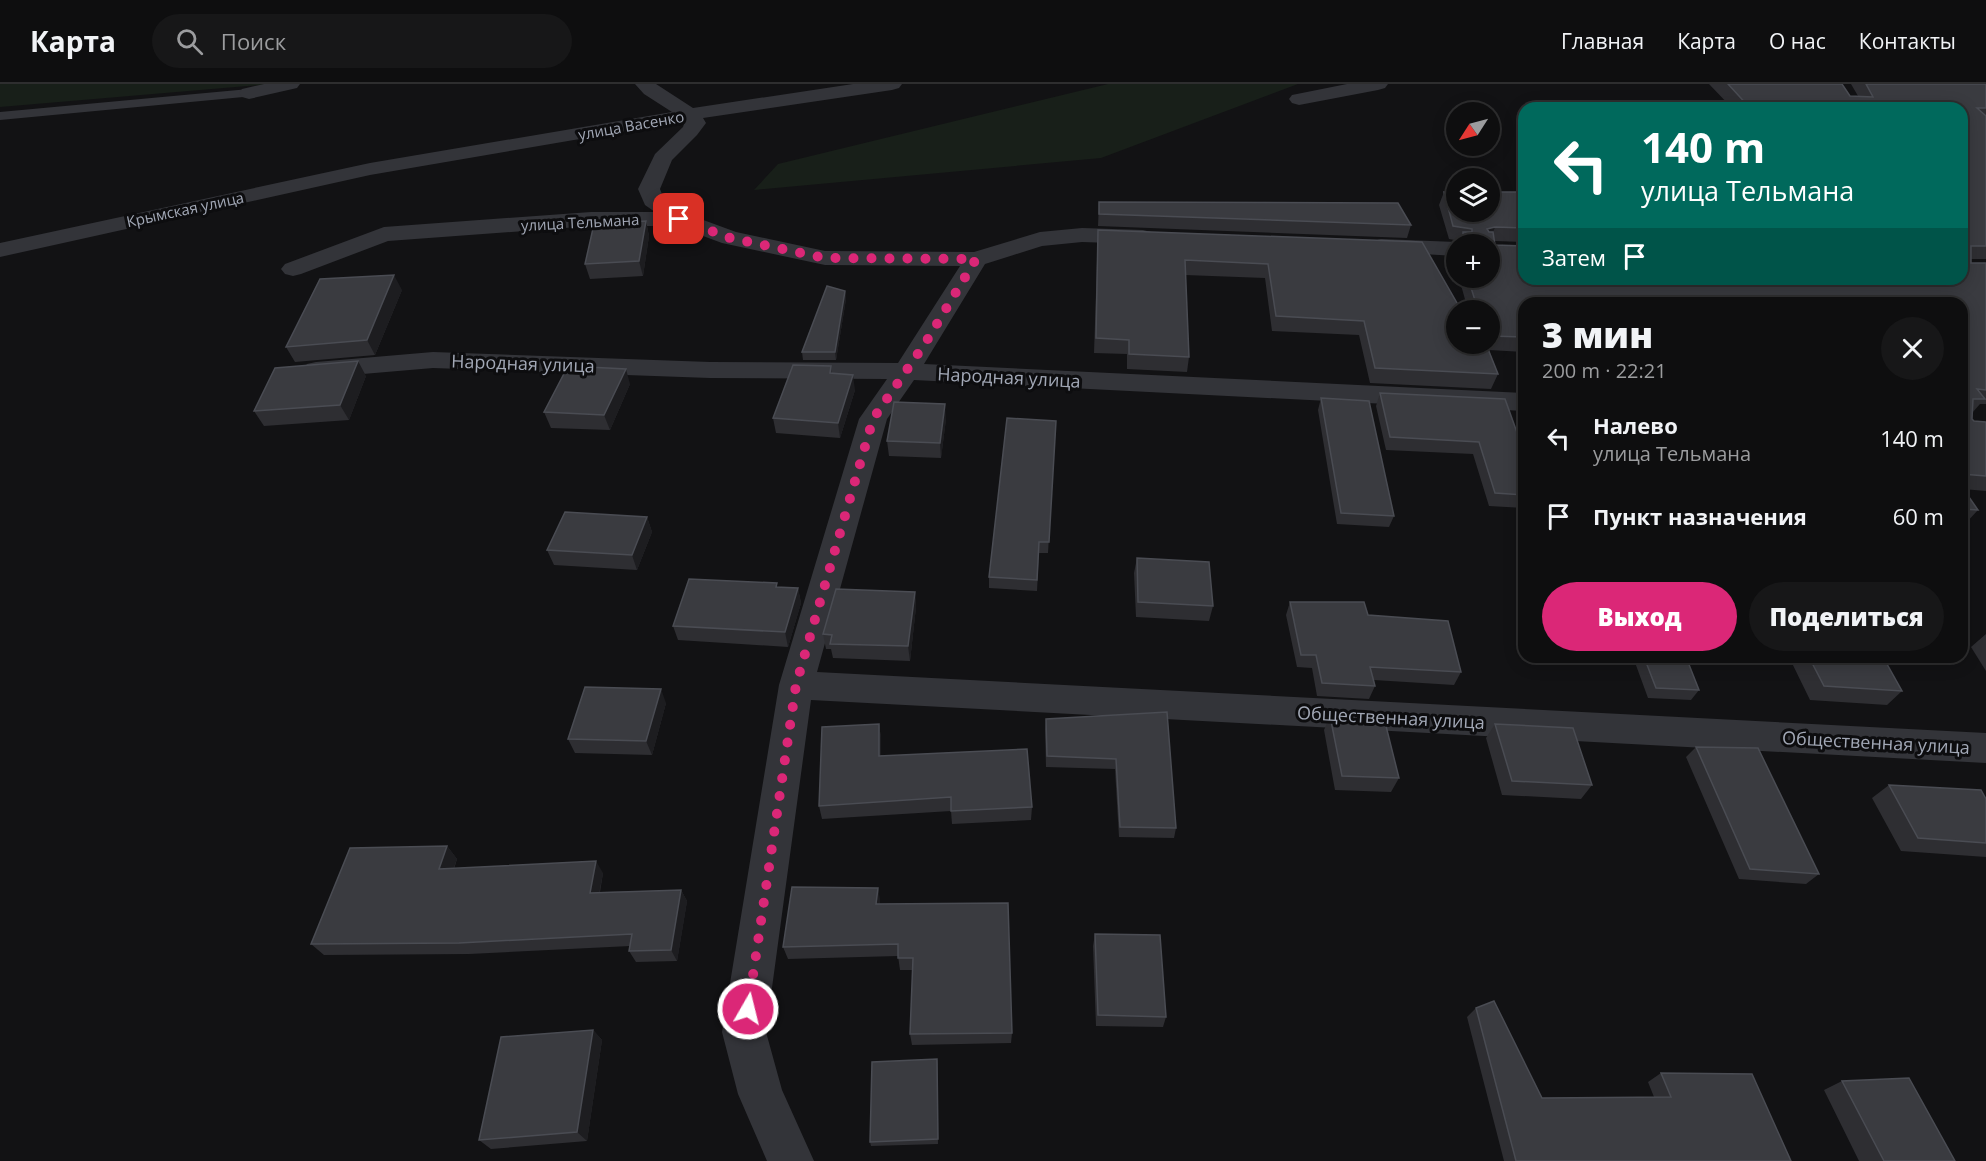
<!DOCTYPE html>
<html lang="ru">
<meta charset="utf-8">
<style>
:root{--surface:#0e0e0f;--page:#171718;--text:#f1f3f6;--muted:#9b9c9e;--line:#2e2e2f;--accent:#db2777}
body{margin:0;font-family:"Open Sans",sans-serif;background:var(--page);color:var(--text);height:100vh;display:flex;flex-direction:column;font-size:22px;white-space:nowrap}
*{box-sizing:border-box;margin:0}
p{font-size:20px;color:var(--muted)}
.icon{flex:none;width:33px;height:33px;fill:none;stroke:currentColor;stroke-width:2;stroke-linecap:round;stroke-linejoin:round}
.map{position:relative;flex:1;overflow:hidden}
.side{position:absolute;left:1518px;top:213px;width:450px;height:366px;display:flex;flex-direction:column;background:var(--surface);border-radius:18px;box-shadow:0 3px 15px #0003,0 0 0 2px var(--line)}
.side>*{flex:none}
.guide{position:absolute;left:1518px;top:18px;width:450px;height:183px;border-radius:18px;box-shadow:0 3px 15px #0003,0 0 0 2px var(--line);background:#00695c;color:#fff;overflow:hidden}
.needle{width:39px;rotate:234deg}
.tools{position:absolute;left:1446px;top:18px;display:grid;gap:12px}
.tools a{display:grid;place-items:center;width:54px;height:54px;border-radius:50%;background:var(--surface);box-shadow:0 3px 15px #0003,0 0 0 2px var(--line);font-size:30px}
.pin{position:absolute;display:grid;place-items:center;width:51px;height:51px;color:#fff;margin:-26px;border-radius:12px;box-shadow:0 3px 9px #0006}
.me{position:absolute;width:66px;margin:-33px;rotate:8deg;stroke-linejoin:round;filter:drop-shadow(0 0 4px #0008)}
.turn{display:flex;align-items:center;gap:21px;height:126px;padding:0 24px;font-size:27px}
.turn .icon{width:78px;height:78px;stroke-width:2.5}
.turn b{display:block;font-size:42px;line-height:51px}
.then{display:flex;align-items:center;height:57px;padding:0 24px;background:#0003;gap:12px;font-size:22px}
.round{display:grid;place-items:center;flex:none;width:63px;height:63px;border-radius:32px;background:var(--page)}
.overview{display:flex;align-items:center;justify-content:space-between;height:102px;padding:0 24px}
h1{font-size:36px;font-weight:800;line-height:45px}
.button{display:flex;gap:12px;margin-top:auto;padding:12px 24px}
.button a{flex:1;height:69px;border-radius:36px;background:var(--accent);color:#fff;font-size:24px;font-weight:800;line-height:69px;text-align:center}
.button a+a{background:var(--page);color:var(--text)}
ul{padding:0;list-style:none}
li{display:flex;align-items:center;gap:18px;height:78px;padding:0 24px}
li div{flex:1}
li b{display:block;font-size:22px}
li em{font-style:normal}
header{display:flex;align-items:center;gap:36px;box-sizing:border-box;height:84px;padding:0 30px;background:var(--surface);border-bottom:2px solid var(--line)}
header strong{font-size:28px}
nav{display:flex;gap:33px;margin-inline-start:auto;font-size:21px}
.search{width:420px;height:54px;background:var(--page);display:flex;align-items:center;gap:15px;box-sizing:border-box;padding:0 21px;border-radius:33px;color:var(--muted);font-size:22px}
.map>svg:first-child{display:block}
.green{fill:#181f19}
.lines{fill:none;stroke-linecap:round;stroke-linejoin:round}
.service{fill:#333439;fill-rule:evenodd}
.minor{fill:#333439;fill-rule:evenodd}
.wall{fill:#2e2e32}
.shaded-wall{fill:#1d1d20}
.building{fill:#3a3b40;stroke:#4a4c53;stroke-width:1.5}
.route{stroke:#db2777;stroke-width:10;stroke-dasharray:0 18}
.labels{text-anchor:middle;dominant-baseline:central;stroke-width:6;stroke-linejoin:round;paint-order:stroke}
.far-street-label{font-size:15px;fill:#a2a8b6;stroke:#0d0d0f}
.street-label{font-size:18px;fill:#a2a8b6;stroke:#0d0d0f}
</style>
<header>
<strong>Карта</strong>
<div class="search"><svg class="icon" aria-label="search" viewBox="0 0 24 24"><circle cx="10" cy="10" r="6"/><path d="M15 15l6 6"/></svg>Поиск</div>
<nav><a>Главная</a><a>Карта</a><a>О нас</a><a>Контакты</a></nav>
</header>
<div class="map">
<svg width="1986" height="1077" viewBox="0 0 1986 1077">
<rect width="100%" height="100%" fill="#121214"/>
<path class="green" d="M0 0H271L0 23Z
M1108 0H1298L1101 74 754 106 778 80Z"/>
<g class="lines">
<path class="service" d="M249 5 254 6 256 9 254 12 0 36V28Z"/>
<path class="minor" d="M264 0H300L297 4 249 15 242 13 239 9 242 5Z
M635 0H656L693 24 853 0H902L899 4 892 6 703 34 706 39 697 51 672 76 660 105 663 113 687 130 736 148 825 167 974 168 1040 148 1082 144 1143 146 1151 148 1155 153 1151 158 1143 160 1082 158 1042 162 985 180 924 280 1524 309V327L914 296 887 335 817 588 1986 649V679L811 616 766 948 782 1006 814 1077H767L738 1010 722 948 779 601 859 335 887 295 710 294 433 284 316 294 307 292 303 286 307 280 316 278 433 268 710 278 898 279 960 182 825 181 722 159 676 142H591L388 157 301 190 293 192 285 190 281 185 285 180 384 143 591 128H655L645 121 638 105 655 70 683 43 685 37 370 91 0 173V159L370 79 672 28 644 10Z
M1347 0H1388L1385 4 1378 6 1299 21 1292 19 1289 15 1292 11Z
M1381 155 1456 158 1465 160H1456V172L1373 167 1369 162 1373 157Z"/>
</g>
<path class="wall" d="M1709 0H1842L1850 12H1858L1851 0H1986V175H1971V179H1986V320H1980L1972 329V335L1974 337 1986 338V407L1963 405 1978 426 1965 440H1962V219H1524V268L1489 266 1498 290 1491 305 1370 299 1359 251 1272 247 1265 194 1185 191 1189 273 1187 288 1127 285V270L1094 269 1098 146 1422 158 1456 260H1490V226H1468L1459 194H1490L1459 160 1460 157 1449 155 1439 121 1444 108H1524V158L1495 157V161L1962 195V24H1732Z
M1099 118 1411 141 1407 154 1098 142Z
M646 137 649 152 643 192 590 195 585 180Z
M1456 167V184L1454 174Z
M402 206 375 271 295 278 286 263Z
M845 207 846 215 836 276H803L802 268Z
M831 282 832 289 855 306 840 354 776 349 773 334Z
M366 292 349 336 264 342 254 327Z
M630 300 610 346 551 344 544 328Z
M1380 309 1524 368V424L1489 422 1473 370 1386 366 1376 322Z
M1321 314 1394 432 1389 443 1337 440 1318 326Z
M946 335 941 374 889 372 887 357Z
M1056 337 1048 469H1039L1037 507 989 504V493Z
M647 433 652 448 637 486 554 481 547 466Z
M1137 474 1213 522 1209 537 1136 533 1134 489Z
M778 503 798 504 801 519 788 563 678 556 673 542Z
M915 508 916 523 910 577 833 574 831 565H826L823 550Z
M1290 518 1368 531 1461 588 1454 601 1374 596 1375 602 1369 615 1317 612 1312 584 1297 583 1286 531Z
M1986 550V587L1971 563Z
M1633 573H1686L1699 606 1691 616 1648 614Z
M1789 573H1883L1902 607 1887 621 1810 616Z
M666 619 652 671 575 669 568 655Z
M1167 628 1176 744 1174 754 1119 753 1115 685 1046 683 1045 645 1046 635Z
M1330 632 1399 694 1391 708 1335 706 1324 646Z
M879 640 881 654V671L1032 723 1031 736 952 740 951 727 822 735 819 722Z
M1495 640 1592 701 1581 715 1502 711 1486 654Z
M1696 663 1819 790 1806 800 1739 795 1686 673Z
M1889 701 1986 715V773L1901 767 1872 714Z
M447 762 457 775 454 785 603 789 600 808 681 806 687 817 677 877 636 878 629 867 630 862 469 870 324 871 311 860Z
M878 804 880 820 1012 949 1011 959 912 961 910 950 913 886H900L898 872 788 875 783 863Z
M1095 850 1166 933 1163 943 1096 942 1093 862Z
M1476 924 1542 1014 1654 1013 1648 998 1661 989 1791 1077H1504L1467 933Z
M593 946 602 956 587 1057 491 1065 479 1056Z
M937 975 938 1060 871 1062 870 1058Z
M1842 997 1955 1077H1859L1824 1006Z"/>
<path class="shaded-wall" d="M646 137 649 152 643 192 639 177Z
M1495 143 1490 157 1487 145Z
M394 191 402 206 375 271 367 256Z
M845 207 846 215 836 276 835 268Z
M358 277 366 292 349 336 340 321Z
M626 285 630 300 610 346 604 331Z
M853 291 855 306 840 354 838 339Z
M945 320 946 335 941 374 940 359Z
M647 433 652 448 637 486 632 471Z
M798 504 801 519 788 563 785 548Z
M915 508 916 523 910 577 908 562Z
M661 605 666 619 652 671 646 657Z
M879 640 881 654V685L879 672Z
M447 762 457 775 449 797 439 785Z
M596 777 603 789 597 821 590 809Z
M878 804 880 816 879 832 876 820Z
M681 806 687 817 677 877 671 866Z
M593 946 602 956 587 1057 577 1048Z
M937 975 938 981V1060V1055Z"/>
<path class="building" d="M1728 0H1842L1850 12 1873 13 1866 0H1986V24H1977L1986 32V162H1971V179H1986V306L1977 305 1985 315H1973L1972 335 1974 337 1986 338V392L1962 390V219H1524V253L1490 252V226H1478L1468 194H1490V160H1459L1463 158V148H1472V145L1453 142 1444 108H1456V128H1490V108H1524V144L1495 143 1487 145 1489 148H1493L1495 161 1524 162V195H1962V24H1750Z
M1099 118 1398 119 1411 141 1099 130Z
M646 137 639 177 585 180 594 140Z
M1098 146 1422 158 1461 226H1456V260H1486L1498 290 1375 284 1364 237 1276 232 1268 180 1185 176 1189 273 1129 270V256L1096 254Z
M394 191 367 256 286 263 320 195Z
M827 202 845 207 835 268H802Z
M358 277 340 321 254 327 275 284Z
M793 281 831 282 830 289 853 291 838 339 773 334Z
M568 282 626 285 604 331 544 328Z
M1380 309 1505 315 1524 368V411L1495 409 1479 358 1390 353Z
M1321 314 1369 317 1394 432 1341 429Z
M894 318 945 320 940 359 887 357Z
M1007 334 1056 337 1049 458H1039L1037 496 989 493Z
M1962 403 1978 426 1962 425Z
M565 428 647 433 632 471 547 466Z
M1137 474 1209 478 1213 522 1138 518Z
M689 495 777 499 776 503 798 504 785 548 673 542Z
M836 505 915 508 908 562 830 560 832 551 823 550Z
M1290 518H1364L1368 531 1448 537 1461 588 1370 583 1375 602 1322 599 1316 571H1301Z
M1644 573H1686L1699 606 1656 604Z
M1809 573H1883L1902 607 1824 602Z
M585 603 661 605 646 657 568 655Z
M1167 628 1176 744 1120 743 1116 675 1047 672 1046 635Z
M1330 632 1384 634 1399 694 1342 692Z
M879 640V672L1027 665 1032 723 951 727V713L819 722 822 643Z
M1495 640 1573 644 1592 701 1512 697Z
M1696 663 1758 664 1819 790 1750 785Z
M1889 701 1981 706 1986 715V759L1918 754Z
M447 762 439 785 596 777 590 809 681 806 671 866 629 867 632 850 459 859 311 860 350 764Z
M792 803 878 804 876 820 1008 819 1012 949 910 950 913 874H898V860L783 863Z
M1095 850 1160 851 1166 933 1098 931Z
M1494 917 1542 1014 1671 1013 1661 989 1752 990 1791 1077H1516L1476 924Z
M593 946 577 1048 479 1056 501 953Z
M937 975 938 1055 870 1058 872 978Z
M1909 994 1955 1077H1884L1842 997Z"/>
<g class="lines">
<path class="route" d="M679 135 730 154 825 174 976 175 926 258 873 335 796 601 748 925"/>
</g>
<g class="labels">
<g class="far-street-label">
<text transform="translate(631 41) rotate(-10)">улица Васенко</text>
<text transform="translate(185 125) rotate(-12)">Крымская улица</text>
<text transform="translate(580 138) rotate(-3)">улица Тельмана</text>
</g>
<g class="street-label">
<text transform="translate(523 279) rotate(2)">Народная улица</text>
<text transform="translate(1009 293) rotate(3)">Народная улица</text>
<text transform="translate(1391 633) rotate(3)">Общественная улица</text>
<text transform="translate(1876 658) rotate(3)">Общественная улица</text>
</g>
</g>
</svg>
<div class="tools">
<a><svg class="needle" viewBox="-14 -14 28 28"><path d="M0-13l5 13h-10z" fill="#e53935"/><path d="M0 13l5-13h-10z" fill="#9b9c9e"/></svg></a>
<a><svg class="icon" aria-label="layers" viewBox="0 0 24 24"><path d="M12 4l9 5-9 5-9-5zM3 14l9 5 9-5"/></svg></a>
<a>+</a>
<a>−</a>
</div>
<div class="pin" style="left:679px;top:135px;background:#d93025"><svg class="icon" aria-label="arrive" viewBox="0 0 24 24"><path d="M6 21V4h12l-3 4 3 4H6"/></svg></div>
<svg class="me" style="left:748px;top:925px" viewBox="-20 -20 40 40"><circle r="17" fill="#db2777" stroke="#fff" stroke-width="3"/><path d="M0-11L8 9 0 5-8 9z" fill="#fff"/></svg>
<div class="guide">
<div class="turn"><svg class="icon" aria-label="left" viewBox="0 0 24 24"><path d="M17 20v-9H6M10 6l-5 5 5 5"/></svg><div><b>140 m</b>улица Тельмана</div></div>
<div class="then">Затем<svg class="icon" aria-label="arrive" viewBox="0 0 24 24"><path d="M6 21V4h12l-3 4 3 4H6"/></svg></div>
</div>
<section class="side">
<div class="overview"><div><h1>3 мин</h1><p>200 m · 22:21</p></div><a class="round"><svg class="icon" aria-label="close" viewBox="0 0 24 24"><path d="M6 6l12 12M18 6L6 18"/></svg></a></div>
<ul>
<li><svg class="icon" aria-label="left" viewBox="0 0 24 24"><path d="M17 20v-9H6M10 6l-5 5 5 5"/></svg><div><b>Налево</b><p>улица Тельмана</p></div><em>140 m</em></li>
<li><svg class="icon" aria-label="arrive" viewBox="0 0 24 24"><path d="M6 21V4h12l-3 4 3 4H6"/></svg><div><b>Пункт назначения</b></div><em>60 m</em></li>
</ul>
<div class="button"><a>Выход</a><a>Поделиться</a></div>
</section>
</div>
